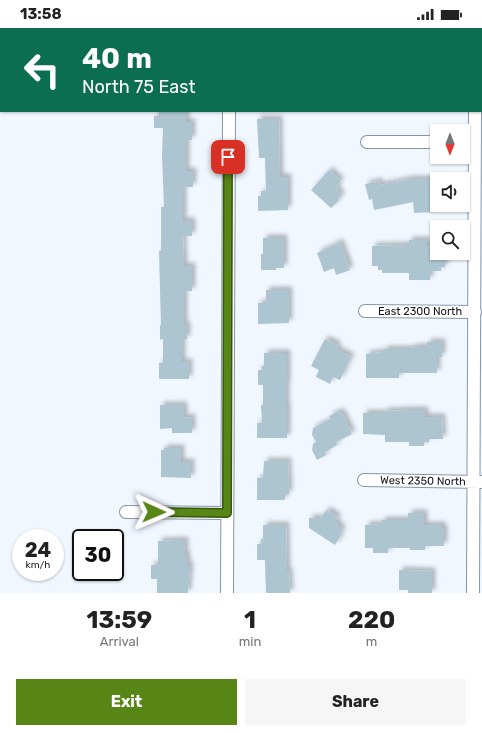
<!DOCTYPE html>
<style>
:root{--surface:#fff;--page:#f6f6f6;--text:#222;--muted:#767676;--accent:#578617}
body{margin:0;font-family:Rubik,sans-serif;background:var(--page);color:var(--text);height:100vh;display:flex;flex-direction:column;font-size:15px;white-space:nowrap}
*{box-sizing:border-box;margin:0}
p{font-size:13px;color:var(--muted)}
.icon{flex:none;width:22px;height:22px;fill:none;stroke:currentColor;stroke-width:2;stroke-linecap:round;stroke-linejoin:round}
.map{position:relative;height:565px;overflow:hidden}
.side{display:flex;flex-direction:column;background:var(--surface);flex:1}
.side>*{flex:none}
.guide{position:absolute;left:0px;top:0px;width:482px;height:84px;box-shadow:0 1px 3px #0004;background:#0b6e4f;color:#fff;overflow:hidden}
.needle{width:26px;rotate:180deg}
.buttons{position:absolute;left:430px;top:96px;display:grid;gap:8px}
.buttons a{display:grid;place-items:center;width:40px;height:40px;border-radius:0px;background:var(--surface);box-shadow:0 1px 3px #0004;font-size:20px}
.speed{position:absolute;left:12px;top:501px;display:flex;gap:8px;font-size:20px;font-weight:700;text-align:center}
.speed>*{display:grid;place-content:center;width:52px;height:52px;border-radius:50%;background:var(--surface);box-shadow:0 1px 3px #0004;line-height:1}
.speed small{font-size:10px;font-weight:400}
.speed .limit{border:2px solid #111;border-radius:6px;background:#fff;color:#111}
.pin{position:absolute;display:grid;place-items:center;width:34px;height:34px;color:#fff;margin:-17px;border-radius:8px;box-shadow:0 2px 6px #0006}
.me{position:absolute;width:44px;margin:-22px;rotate:91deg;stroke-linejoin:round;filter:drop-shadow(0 0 3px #0008)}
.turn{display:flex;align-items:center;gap:14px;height:84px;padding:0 16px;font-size:18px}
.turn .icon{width:52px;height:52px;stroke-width:2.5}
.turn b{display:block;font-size:28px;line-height:34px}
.eta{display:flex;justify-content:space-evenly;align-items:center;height:68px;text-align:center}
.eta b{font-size:24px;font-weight:700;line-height:28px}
.button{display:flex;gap:8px;margin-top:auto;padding:8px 16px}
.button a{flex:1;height:46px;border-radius:0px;background:var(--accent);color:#fff;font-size:16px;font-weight:700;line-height:46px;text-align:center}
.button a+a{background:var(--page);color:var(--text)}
.status{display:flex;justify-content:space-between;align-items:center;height:28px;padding:0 20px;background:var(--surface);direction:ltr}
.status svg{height:11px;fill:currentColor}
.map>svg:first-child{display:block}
.building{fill:#acc5d1;filter:url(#shadow)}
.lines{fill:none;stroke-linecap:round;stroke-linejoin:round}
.minor-casing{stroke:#8695a7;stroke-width:14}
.minor{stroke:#fff;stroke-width:12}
.route-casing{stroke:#39570f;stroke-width:10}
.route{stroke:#578617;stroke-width:7}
.labels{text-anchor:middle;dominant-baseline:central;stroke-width:3;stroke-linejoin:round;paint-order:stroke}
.street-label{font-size:11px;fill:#0f151b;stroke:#fff}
</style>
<div class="status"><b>13:58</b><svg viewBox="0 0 49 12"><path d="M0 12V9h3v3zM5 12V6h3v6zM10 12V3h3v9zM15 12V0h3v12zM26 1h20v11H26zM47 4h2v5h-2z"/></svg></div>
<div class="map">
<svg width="482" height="565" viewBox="0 0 482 565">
<defs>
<filter id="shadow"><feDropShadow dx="3.5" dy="-3.5" stdDeviation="2" flood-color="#0004"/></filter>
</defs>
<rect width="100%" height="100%" fill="#f0f7ff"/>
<path class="building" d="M159 83H186V94H192V112H186V143H193V159H183V193H192V208H183L184 238H192V263H184V297H187V311H182V334H189V351H159V335H163V311L160 312V297H161L159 223H161V179H164L162 127 163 100H154V88H159Z
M257 91H279L280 149H288V182L258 183V168H261V163H266L265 130H259Z
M329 142 341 153 336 158 339 160 336 162 342 167 338 171 339 172 331 180 311 162Z
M411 151H435V153H437V184L414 185 413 174 374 182 372 171 369 172 365 156 379 153 380 157Z
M263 210H284V240H276V242H261V226H263Z
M409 212H427V218H435V221H437V225H445V239H441V243H430V252H409V245H382V242H378V238H372V218L409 217Z
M340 214 350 242 336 247 334 240 324 244 317 225Z
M266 262H289V295L258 296V275H266Z
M325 311 338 317 336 321 351 329 340 352 333 349 330 356 316 349 319 342 311 338Z
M427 314H442V329H437V345H399V350H366V326L384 324V321H411V320L416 319H427Z
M264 325H287V357H286V377H287V410H257V395H262L261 377H263V357H258V342H262V338H264Z
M160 377H184V390L192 389V405H172V400L160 401Z
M409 382H425V389H442L443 411H429V414H424V418H409V414H385V407L363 406V385H385V383Z
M339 383 341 386 342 385 352 406 336 414 337 417 325 424 326 427 317 432 312 422 313 416 316 414 312 407 313 400 331 391 329 388Z
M164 420H181V434H191V450L161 449V422H164Z
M264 433H288L289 466H285V472H257V450H263Z
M327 482 338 489 335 493 338 495 337 497 343 501 339 506 341 507 335 517 309 500V490H320Z
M408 485H424V497H442V500H444V518H425V522H410V520H388V525H373V520H365V497L382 496V492H408Z
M263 497H286L287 543H289L290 565H266L265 532H257V516H261V511H263Z
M185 512V527H187V537H190L188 565H157V551H151V537H158V513Z
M399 542 432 543V565H408V562H399Z"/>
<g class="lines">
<g class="minor-casing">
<path id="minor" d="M475 0V1
M229 1V0
M367 114H437
M463 114H475
M365 283 475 284
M364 452 481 454
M126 484 227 485
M227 565 229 83
M473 565 475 83"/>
</g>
<use href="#minor" class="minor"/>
</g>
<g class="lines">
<g class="route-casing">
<path id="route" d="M154 484 227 485 228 129"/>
</g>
<use href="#route" class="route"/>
</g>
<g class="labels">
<g class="street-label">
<text x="420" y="283">East 2300 North</text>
<text transform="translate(423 453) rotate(1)">West 2350 North</text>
</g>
</g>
</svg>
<div class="buttons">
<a><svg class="needle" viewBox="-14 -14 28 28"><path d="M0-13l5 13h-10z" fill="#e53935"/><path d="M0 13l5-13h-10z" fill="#767676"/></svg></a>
<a><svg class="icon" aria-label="sound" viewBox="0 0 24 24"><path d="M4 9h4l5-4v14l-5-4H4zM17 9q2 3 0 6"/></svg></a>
<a><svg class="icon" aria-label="search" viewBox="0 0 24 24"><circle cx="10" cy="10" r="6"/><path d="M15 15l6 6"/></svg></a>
</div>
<div class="speed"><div>24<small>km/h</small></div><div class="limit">30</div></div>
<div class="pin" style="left:228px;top:129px;background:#d93025"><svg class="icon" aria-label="arrive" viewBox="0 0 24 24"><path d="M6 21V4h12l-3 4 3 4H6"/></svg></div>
<svg class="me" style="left:154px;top:484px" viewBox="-20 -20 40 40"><path d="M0-17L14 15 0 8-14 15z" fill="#578617" stroke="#fff" stroke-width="4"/></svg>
<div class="guide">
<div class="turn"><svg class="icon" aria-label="left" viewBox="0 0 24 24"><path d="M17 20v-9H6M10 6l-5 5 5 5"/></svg><div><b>40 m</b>North 75 East</div></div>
</div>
</div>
<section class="side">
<div class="eta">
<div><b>13:59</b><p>Arrival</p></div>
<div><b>1</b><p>min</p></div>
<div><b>220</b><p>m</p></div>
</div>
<div class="button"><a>Exit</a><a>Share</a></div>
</section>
